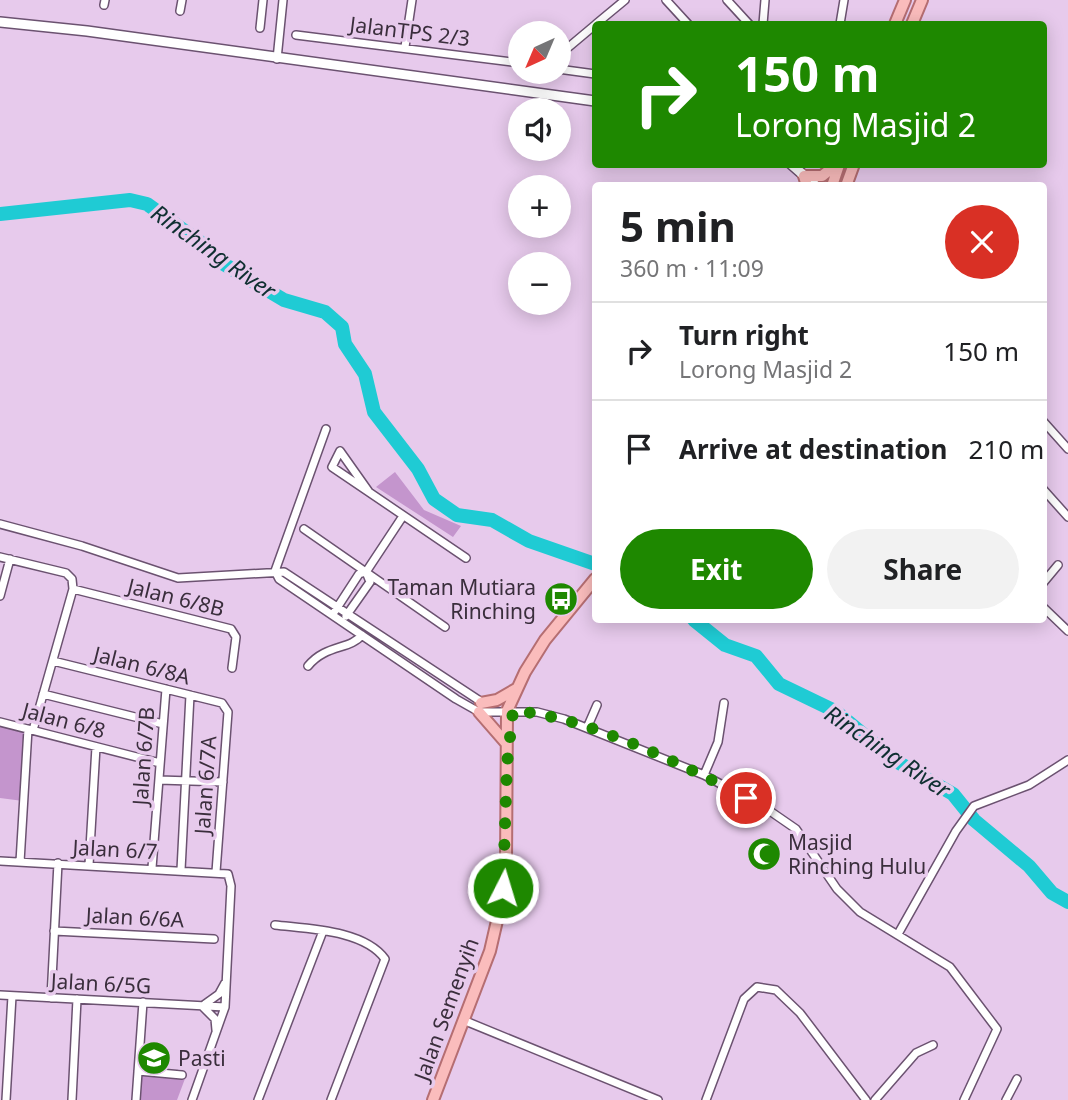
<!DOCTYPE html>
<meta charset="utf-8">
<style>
:root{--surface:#fff;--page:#f2f2f2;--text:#202124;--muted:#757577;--line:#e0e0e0;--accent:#1e8800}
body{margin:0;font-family:"Noto Sans",sans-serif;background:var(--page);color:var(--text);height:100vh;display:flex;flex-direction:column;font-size:26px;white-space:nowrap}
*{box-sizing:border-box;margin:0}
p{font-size:23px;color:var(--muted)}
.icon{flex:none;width:38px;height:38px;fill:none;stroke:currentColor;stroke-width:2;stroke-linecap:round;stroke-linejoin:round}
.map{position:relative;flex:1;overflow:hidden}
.panel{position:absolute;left:592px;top:182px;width:455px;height:441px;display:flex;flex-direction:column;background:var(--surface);border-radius:7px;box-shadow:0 4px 18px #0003}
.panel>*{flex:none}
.top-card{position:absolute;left:592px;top:21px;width:455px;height:147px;border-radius:7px;box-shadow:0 4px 18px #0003;background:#1e8800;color:#fff;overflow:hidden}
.needle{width:46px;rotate:224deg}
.controls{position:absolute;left:508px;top:21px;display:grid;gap:14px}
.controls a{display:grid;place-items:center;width:63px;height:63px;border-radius:50%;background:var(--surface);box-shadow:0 4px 18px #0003;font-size:35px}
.pin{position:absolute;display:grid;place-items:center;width:60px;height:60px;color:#fff;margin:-30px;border:4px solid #fff;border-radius:50%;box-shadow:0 2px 7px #0007}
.me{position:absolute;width:77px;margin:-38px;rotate:5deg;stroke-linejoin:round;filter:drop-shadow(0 0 5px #0008)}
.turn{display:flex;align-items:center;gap:24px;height:147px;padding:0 28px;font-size:32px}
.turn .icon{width:91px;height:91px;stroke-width:2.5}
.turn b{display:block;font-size:49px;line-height:60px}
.round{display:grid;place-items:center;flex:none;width:74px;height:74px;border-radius:37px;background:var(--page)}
.head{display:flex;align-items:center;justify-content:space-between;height:119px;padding:0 28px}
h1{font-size:42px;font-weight:700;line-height:52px}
.cta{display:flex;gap:14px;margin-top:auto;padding:14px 28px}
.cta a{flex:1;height:80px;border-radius:42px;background:var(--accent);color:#fff;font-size:28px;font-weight:700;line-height:80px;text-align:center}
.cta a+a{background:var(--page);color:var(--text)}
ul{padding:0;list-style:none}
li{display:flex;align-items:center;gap:21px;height:98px;padding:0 28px;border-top:2px solid var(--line)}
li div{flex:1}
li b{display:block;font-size:26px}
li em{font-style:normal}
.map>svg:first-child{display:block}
.green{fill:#c495cd}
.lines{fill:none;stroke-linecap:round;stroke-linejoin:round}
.river{stroke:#1fcbd4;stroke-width:14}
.minor-casing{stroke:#6b5270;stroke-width:10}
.tertiary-casing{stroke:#6b5270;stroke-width:12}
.primary-casing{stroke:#b56e72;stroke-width:14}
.minor{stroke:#fff;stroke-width:7}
.tertiary{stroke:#fff;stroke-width:9}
.primary{stroke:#fabcbc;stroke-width:10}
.route{stroke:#1e8800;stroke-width:12;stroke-dasharray:0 21.6}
.labels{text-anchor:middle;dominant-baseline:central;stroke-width:7;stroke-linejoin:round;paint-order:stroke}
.street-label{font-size:21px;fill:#3a2e3c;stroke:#e7caec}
.poi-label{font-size:21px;fill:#3a2e3c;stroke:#e7caec;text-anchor:start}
.water-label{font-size:23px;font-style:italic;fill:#0f2f31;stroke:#e7caec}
</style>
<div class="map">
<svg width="1068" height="1100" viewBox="0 0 1068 1100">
<rect width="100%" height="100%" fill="#e7caec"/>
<path class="green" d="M395 472 424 510 461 526 453 537 376 487Z
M0 723 27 730 23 801 0 798Z
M141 1074 186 1076 177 1100H140Z"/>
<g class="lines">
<path class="river" d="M0 214 130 200 147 204 204 245 217 260 284 300 325 312 342 327 345 344 365 374 374 412 418 469 434 499 457 515 492 520 529 541 595 564
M694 620 725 645 756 656 779 684 835 711 894 760 953 794 974 820 1029 866 1052 893 1068 902"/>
<g class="minor-casing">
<path id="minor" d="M666 0 688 24
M727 0 749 24
M104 5 105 0
M180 11 182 0
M596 24 625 0
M763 24 765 0
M840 24 844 0
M260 28 263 0
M296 35 520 63
M405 47 412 0
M558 56 595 25
M277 59 283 0
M558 69 595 74
M1043 421 1068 449
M1043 489 1068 517
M369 492 340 451 332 467C377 498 422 528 466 558
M0 524 82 546 178 578 284 572 483 703
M304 529 445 627
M0 557 66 573 72 579 73 589 33 730
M275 571 279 579 456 699 479 712H537L564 719 704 775 767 809 796 829 837 889 860 912 950 967 997 1029 964 1100
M275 571 326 429
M366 572 403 516
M1043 583 1058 565
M73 589 231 629 236 637 232 668
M0 596 10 559
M1043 607 1068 631
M335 611 359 574 366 572 370 582 346 616
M53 661 222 703 228 712 216 872
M308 666C326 644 350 650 362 635
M43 694 163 724
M0 722 160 763
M587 728 597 705
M704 775 718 742 724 703
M159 780 223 782
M0 861 228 874 231 886 225 1007 192 1100
M20 862 28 729
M89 865 96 747
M152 868 166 689
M181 870 190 695
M275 925C309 929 364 930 385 959L331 1100
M54 931 214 939
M898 934 956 831 974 806 1029 785 1068 760
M0 995 225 1007
M51 998 58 863
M205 1004 219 994 225 983
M202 1006 215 1019 216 1030
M463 1020 658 1100
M138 1071 182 1075
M6 1100 12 996
M72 1100 77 999
M136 1100 143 1002
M258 1100 323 931
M706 1100 744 999 757 987 776 990 800 1013 866 1100
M875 1100 916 1053 933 1045
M1006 1100 1017 1079"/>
</g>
<g class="tertiary-casing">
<path id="tertiary" d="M0 22 87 31 595 101
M791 164 816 186"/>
</g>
<g class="primary-casing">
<path id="primary" d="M895 24 905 0
M912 24 922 0
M807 186 804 176H822L837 164
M832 186 839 165
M846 186 854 164
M481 703 497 700 516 689
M479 712 506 743
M433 1100 490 951 499 912 506 863 507 711 525 672 545 640 595 579"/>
</g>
<use href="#minor" class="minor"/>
<use href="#tertiary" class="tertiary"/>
<use href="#primary" class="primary"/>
</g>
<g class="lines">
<path class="route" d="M503 888 507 764 513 711C580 714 687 766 746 798"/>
</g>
<defs>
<g id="bus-disc" transform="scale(1.75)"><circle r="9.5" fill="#1e8800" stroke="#e7caec"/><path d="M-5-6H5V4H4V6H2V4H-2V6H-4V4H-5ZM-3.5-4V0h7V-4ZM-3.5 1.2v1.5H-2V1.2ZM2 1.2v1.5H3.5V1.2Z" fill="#fff"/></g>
<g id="mosque-disc" transform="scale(1.75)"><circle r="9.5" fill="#1e8800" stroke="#e7caec"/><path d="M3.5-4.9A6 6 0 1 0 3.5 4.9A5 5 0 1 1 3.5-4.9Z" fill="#fff"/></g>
<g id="school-disc" transform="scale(1.75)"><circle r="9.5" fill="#1e8800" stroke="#e7caec"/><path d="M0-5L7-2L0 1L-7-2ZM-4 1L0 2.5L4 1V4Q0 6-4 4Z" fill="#fff"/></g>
</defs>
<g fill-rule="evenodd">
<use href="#bus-disc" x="561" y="599"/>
<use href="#mosque-disc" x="764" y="854"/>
<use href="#school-disc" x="154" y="1058"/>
</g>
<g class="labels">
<g class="street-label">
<text transform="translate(410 31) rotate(7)">JalanTPS 2/3</text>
<text transform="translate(176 597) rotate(14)">Jalan 6/8B</text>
<text transform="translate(142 665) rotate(14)">Jalan 6/8A</text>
<text transform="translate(64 720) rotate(15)">Jalan 6/8</text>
<text transform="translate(143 756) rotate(-86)">Jalan 6/7B</text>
<text transform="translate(205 785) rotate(-86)">Jalan 6/7A</text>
<text transform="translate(115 849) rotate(3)">Jalan 6/7</text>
<text transform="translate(135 917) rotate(3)">Jalan 6/6A</text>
<text transform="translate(101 983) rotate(3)">Jalan 6/5G</text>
<text transform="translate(446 1009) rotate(-70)">Jalan Semenyih</text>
</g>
<g class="poi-label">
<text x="536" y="587" text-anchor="end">Taman Mutiara<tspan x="536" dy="24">Rinching</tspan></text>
<text x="788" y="842">Masjid<tspan x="788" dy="24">Rinching Hulu</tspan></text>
<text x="178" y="1058">Pasti</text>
</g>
<g class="water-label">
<text transform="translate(214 251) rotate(35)">Rinching River</text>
<text transform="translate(888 751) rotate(34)">Rinching River</text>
</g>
</g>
</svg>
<div class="controls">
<a><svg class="needle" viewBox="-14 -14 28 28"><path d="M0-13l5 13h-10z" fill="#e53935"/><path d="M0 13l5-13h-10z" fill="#757577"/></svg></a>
<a><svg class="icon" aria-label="sound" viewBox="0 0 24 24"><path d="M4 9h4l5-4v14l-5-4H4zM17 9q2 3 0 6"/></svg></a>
<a>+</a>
<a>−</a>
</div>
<div class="pin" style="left:746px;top:798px;background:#d93025"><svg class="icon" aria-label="arrive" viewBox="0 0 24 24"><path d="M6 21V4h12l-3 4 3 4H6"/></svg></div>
<svg class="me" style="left:503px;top:888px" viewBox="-20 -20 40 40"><circle r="17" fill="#1e8800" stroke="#fff" stroke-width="3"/><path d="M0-11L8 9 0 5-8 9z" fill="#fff"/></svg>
<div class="top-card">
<div class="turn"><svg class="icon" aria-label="right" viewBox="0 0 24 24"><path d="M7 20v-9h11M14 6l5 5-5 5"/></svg><div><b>150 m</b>Lorong Masjid 2</div></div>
</div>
<section class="panel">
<div class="head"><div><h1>5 min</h1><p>360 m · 11:09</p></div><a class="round" style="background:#d93025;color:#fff"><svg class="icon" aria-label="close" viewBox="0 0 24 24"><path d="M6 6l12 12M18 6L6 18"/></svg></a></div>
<ul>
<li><svg class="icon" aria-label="right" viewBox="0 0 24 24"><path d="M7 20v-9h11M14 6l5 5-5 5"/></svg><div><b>Turn right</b><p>Lorong Masjid 2</p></div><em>150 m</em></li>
<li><svg class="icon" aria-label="arrive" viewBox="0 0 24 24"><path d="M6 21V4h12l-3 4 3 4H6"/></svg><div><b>Arrive at destination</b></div><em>210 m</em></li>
</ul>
<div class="cta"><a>Exit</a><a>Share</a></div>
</section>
</div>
